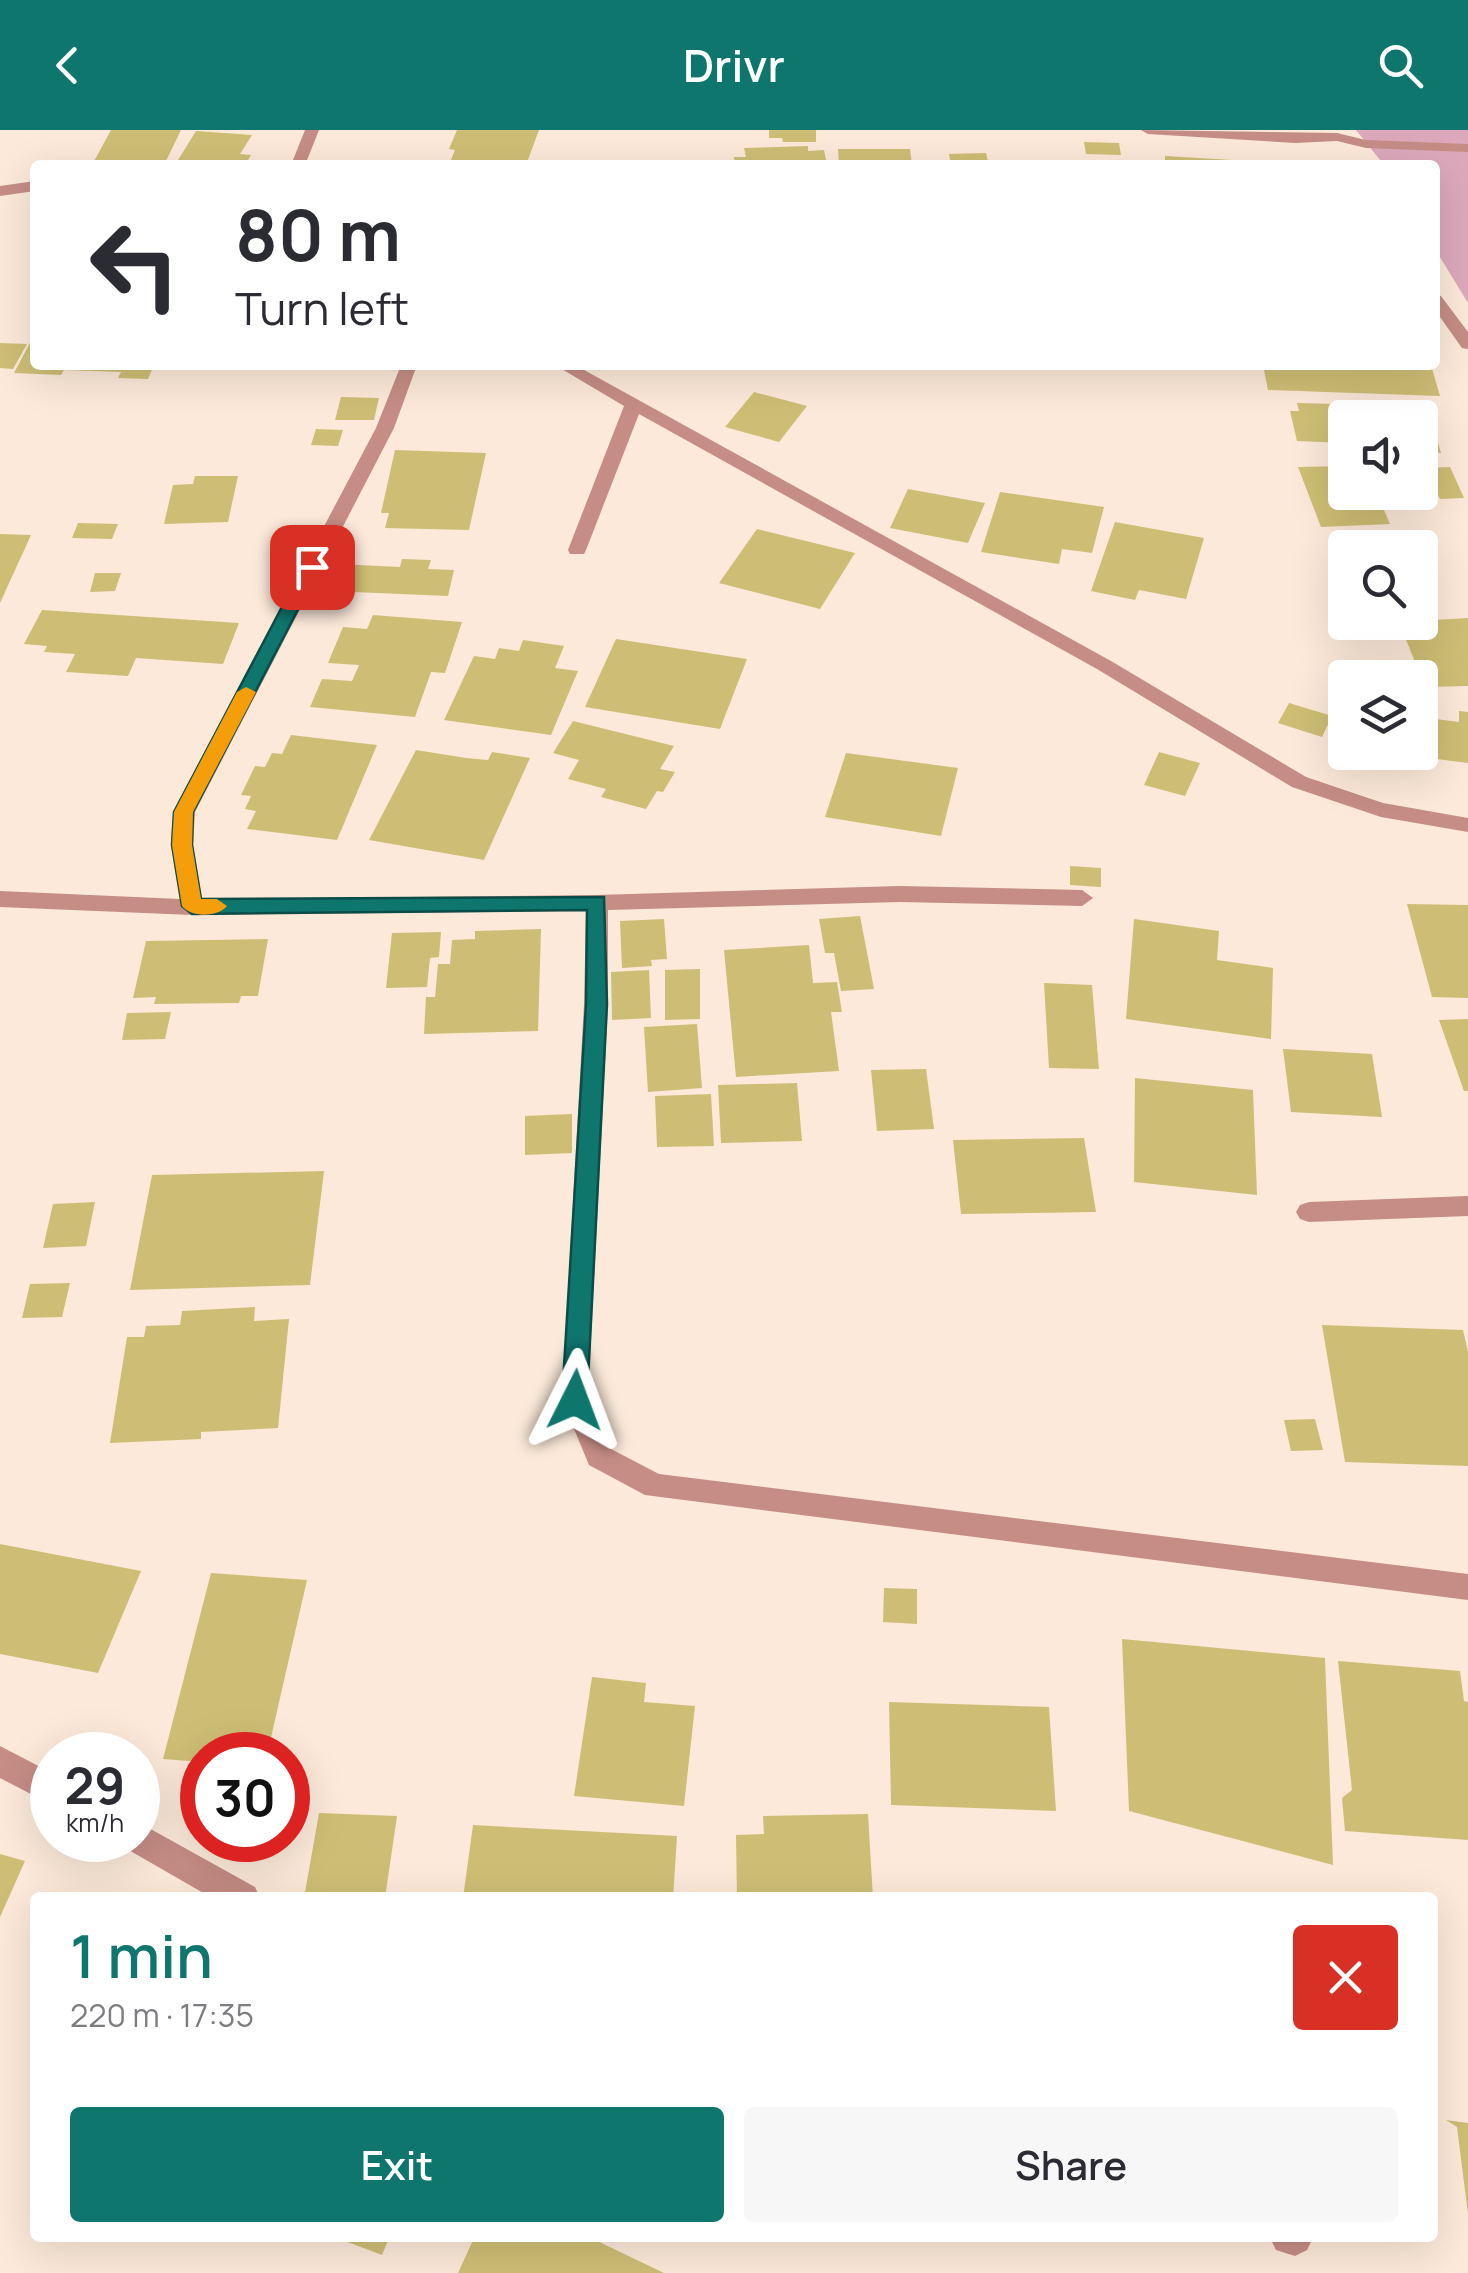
<!DOCTYPE html>
<meta charset="utf-8">
<style>
:root{--surface:#fff;--page:#f7f7f7;--text:#2b2b33;--muted:#7c7c81;--accent:#0f766e}
body{margin:0;font-family:Manrope,sans-serif;background:var(--page);color:var(--text);height:100vh;display:flex;flex-direction:column;font-size:38px;white-space:nowrap}
*{box-sizing:border-box;margin:0}
p{font-size:32px;color:var(--muted)}
.icon{flex:none;width:55px;height:55px;fill:none;stroke:currentColor;stroke-width:2;stroke-linecap:round;stroke-linejoin:round}
.map{position:relative;flex:1;overflow:hidden}
.drawer{position:absolute;left:30px;top:1762px;width:1408px;height:350px;display:flex;flex-direction:column;background:var(--surface);border-radius:10px;box-shadow:0 10px 40px #0002}
.drawer>*{flex:none}
.top-card{position:absolute;left:30px;top:30px;width:1410px;height:210px;border-radius:10px;box-shadow:0 10px 40px #0002;background:#fff;color:var(--text);overflow:hidden}
.buttons{position:absolute;left:1328px;top:270px;display:grid;gap:20px}
.buttons a{display:grid;place-items:center;width:110px;height:110px;border-radius:10px;background:var(--surface);box-shadow:0 10px 40px #0002;font-size:50px}
.speed{position:absolute;left:30px;top:1602px;display:flex;gap:20px;font-size:50px;font-weight:700;text-align:center}
.speed>*{display:grid;place-content:center;width:130px;height:130px;border-radius:50%;background:var(--surface);box-shadow:0 10px 40px #0002;line-height:1}
.speed small{font-size:25px;font-weight:400}
.speed .limit{border:15px solid #d22;background:#fff;color:#111}
.pin{position:absolute;display:grid;place-items:center;width:85px;height:85px;color:#fff;margin:-42px;border-radius:20px;box-shadow:0 5px 15px #0006}
.me{position:absolute;width:110px;margin:-55px;rotate:3deg;stroke-linejoin:round;filter:drop-shadow(0 0 8px #0008)}
.turn{display:flex;align-items:center;gap:35px;height:210px;padding:0 40px;font-size:45px}
.turn .icon{width:130px;height:130px;stroke-width:2.5}
.turn b{display:block;font-size:70px;line-height:85px}
.round{display:grid;place-items:center;flex:none;width:105px;height:105px;border-radius:10px;background:var(--page)}
.summary{display:flex;align-items:center;justify-content:space-between;height:170px;padding:0 40px}
h1{font-size:60px;font-weight:600;line-height:75px;color:var(--accent)}
.primary-button{display:flex;gap:20px;margin-top:auto;padding:20px 40px}
.primary-button a{flex:1;height:115px;border-radius:10px;background:var(--accent);color:#fff;font-size:40px;font-weight:600;line-height:115px;text-align:center}
.primary-button a+a{background:var(--page);color:var(--text)}
header{display:flex;justify-content:space-between;align-items:center;height:130px;padding:0 40px;background:var(--accent);color:#fff;font-size:45px;font-weight:600}
.map>svg:first-child{display:block}
.green{fill:#dda8bc}
.building{fill:#cebe75}
.lines{fill:none;stroke-linecap:round;stroke-linejoin:round}
.minor{fill:#c58d85;fill-rule:evenodd}
.route{fill:#0f766e;stroke:#0a4d48;stroke-width:2.5}
.slow{fill:#f59e0b}
</style>
<header><svg class="icon" aria-label="back" viewBox="0 0 24 24"><path d="M15 5l-7 7 7 7"/></svg>Drivr<svg class="icon" aria-label="search" viewBox="0 0 24 24"><circle cx="10" cy="10" r="6"/><path d="M15 15l6 6"/></svg></header>
<div class="map">
<svg width="1468" height="2143" viewBox="0 0 1468 2143">
<rect width="100%" height="100%" fill="#fce9d9"/>
<path class="green" d="M1356 0H1468V173L1435 119V35H1384Z"/>
<path class="building" d="M111 0H181L164 35H92Z
M457 0H539L526 35H449L455 20 449 19Z
M769 0H816V12H783L782 8H769Z
M196 1 252 5 240 24 251 25 245 35H175Z
M1084 12 1119 13 1121 25 1086 24Z
M808 16V21L824 20 827 35H735L734 27H746L744 18Z
M838 19H910L912 35H839Z
M986 23 989 35H951L949 24Z
M1165 26 1232 30 1233 35H1165Z
M0 213 27 214 13 239 0 238Z
M30 213 35 214V235H154L148 249 118 248 121 242 64 240 61 245 14 243Z
M1263 235H1431L1440 266 1268 260Z
M754 262 807 276 779 312 725 297Z
M341 267 379 268 374 290H335Z
M1297 273 1373 275 1375 283 1417 284V288H1345V313L1297 311 1290 281H1299Z
M1420 284 1430 285 1441 323 1420 322Z
M316 299 343 300 338 316 311 315Z
M395 320 486 323 469 400 385 398 389 383H381Z
M1345 336V362H1398L1402 373H1381L1390 394 1321 397 1298 337Z
M1450 337 1464 368 1440 369 1425 338Z
M195 346H238L228 392 164 394 173 355 193 354Z
M908 359 985 373 968 413 890 398Z
M1000 362 1104 377 1092 423 1062 419 1059 434 981 422Z
M1115 392 1204 408 1186 469 1139 460 1135 470 1091 461Z
M78 393 118 394 112 409 72 408Z
M757 399 855 423 820 479 719 453Z
M0 404 31 405 0 473Z
M402 429 431 430 428 439 454 440 448 466 330 461 338 434 400 437Z
M95 443H121L115 461 90 462Z
M42 480 239 493 223 534 136 528 128 546 66 542 75 524 44 522 47 516 24 514Z
M373 485 462 492 445 543 431 542 415 587 310 577 322 549 352 551 359 535 328 533 343 497 367 499Z
M1468 488V556L1425 557 1399 492Z
M616 509 747 529 720 599 585 577Z
M523 510 564 516 555 538 578 541 551 605 444 590 474 526 495 529 499 518 519 521Z
M1289 573 1332 586 1322 607 1278 593Z
M1459 581 1468 582V633L1429 628 1428 588 1459 592Z
M573 591 674 616 660 639 675 642 663 662 657 661 646 679 601 667 606 659 568 649 579 630 553 623Z
M291 605 377 615 337 710 247 699 256 681 245 679 251 666 241 665 255 636 265 637 272 623 282 624Z
M416 620 466 628 488 630 492 622 530 628 484 730 369 710Z
M1159 622 1200 633 1185 666 1144 655Z
M846 623 958 638 941 706 825 687Z
M1070 736 1101 738V757L1070 755Z
M1407 774 1468 775V868L1432 867Z
M860 786 874 859 841 861 834 823H825L819 789Z
M664 789 667 829 651 830 652 836 622 838 620 791Z
M1134 789 1219 801 1217 830 1273 838 1271 909 1126 889Z
M541 799 538 901 424 904 426 867H435L438 834H450L452 810 475 809V801Z
M441 802 439 827 430 828 427 857 386 858 392 803Z
M268 809 258 866H241L239 873 154 874 156 867 133 868 146 811Z
M809 815 813 853 837 852 842 882H831L839 941 736 947 724 820Z
M700 839V889L665 890V840Z
M649 840 651 888 612 890 611 842Z
M1044 853 1092 855 1099 939 1049 938Z
M171 882 165 909 122 910 127 883Z
M1468 889V961H1464L1439 890Z
M697 894 702 958 648 962 644 897Z
M1283 919 1372 924 1382 987 1291 982Z
M926 939 934 999 877 1001 871 940Z
M1135 948 1253 960 1257 1065 1134 1052Z
M797 953 802 1011 721 1013 718 955Z
M711 964 714 1016 657 1017 655 966Z
M572 984V1023L525 1025V986Z
M1084 1008 1096 1082 961 1084 953 1010Z
M324 1041 310 1155 130 1160 152 1045Z
M95 1072 86 1116 43 1118 53 1074Z
M70 1153 62 1187 22 1188 30 1154Z
M255 1177 254 1191 289 1189 278 1298 201 1302V1309L110 1313 127 1207H144L146 1196 180 1195 182 1181Z
M1322 1195 1463 1200 1468 1222V1336L1345 1332Z
M1315 1289 1323 1320 1291 1321 1284 1290Z
M0 1414 141 1441 98 1543 0 1524Z
M211 1443 307 1450 267 1625H202V1632L163 1629Z
M884 1458 917 1459V1494L883 1492Z
M1122 1509 1325 1528 1333 1735 1129 1681Z
M1338 1531 1460 1541 1464 1571 1468 1572V1710L1345 1701 1342 1668 1352 1660Z
M592 1547 646 1553 644 1572 695 1576 684 1676 574 1666Z
M889 1572 1049 1577 1056 1681 891 1675Z
M319 1683 397 1686 385 1768H304Z
M868 1684 873 1768H737L736 1705 764 1704 763 1686Z
M473 1695 677 1706 673 1768H463Z
M0 1724 25 1731 0 1787Z
M1446 1990 1468 1993V2084L1457 1997Z
M337 2108H389L382 2125Z
M474 2108H591L664 2143H458Z"/>
<g class="lines">
<path class="minor" d="M305 0H319L305 35H291Z
M1141 0 1337 3 1366 10 1468 14V22L1366 18 1337 11 1295 13 1148 4Z
M35 51V61L0 66V56Z
M1435 164 1441 166 1468 202V219L1462 218 1435 180Z
M401 235H417L394 298 195 682 193 715 202 769 597 765 900 756 1082 760 1093 768 1082 776 900 772 608 780V874L588 1270 609 1318 659 1344 1468 1444V1470L645 1365 589 1335 562 1270 584 874 586 781 192 785 0 777V761L180 769 171 715 173 682 376 298Z
M555 235H575L1111 531 1306 647 1383 673 1468 688V702L1381 687 1292 657 1097 539 639 284 586 420 584 424H570L568 420 624 276Z
M1468 1066V1086L1309 1092 1300 1089 1296 1082 1300 1075 1309 1072Z
M0 1616 52 1643V1675L0 1648Z
M138 1692 255 1757 260 1768H212L127 1719 123 1710H138Z
M1270 2108H1313L1307 2120 1295 2126 1276 2120Z"/>
</g>
<path class="route" d="M312 432 320 437 193 682 192 715 201 769 604 767 607 874 587 1270 583 1278 575 1281 566 1278 562 1270 586 874 587 780 192 784 182 776 172 715 174 682 303 437Z"/>
<path class="slow" d="M246 557 256 562 193 682 192 715 201 769H217L227 776C218 787 191 788 182 776L172 715 174 682 237 562Z"/>
</svg>
<div class="buttons">
<a><svg class="icon" aria-label="sound" viewBox="0 0 24 24"><path d="M4 9h4l5-4v14l-5-4H4zM17 9q2 3 0 6"/></svg></a>
<a><svg class="icon" aria-label="search" viewBox="0 0 24 24"><circle cx="10" cy="10" r="6"/><path d="M15 15l6 6"/></svg></a>
<a><svg class="icon" aria-label="layers" viewBox="0 0 24 24"><path d="M12 4l9 5-9 5-9-5zM3 14l9 5 9-5"/></svg></a>
</div>
<div class="speed"><div>29<small>km/h</small></div><div class="limit">30</div></div>
<div class="pin" style="left:312px;top:437px;background:#d93025"><svg class="icon" aria-label="arrive" viewBox="0 0 24 24"><path d="M6 21V4h12l-3 4 3 4H6"/></svg></div>
<svg class="me" style="left:575px;top:1270px" viewBox="-20 -20 40 40"><path d="M0-17L14 15 0 8-14 15z" fill="#0f766e" stroke="#fff" stroke-width="4"/></svg>
<div class="top-card">
<div class="turn"><svg class="icon" aria-label="left" viewBox="0 0 24 24"><path d="M17 20v-9H6M10 6l-5 5 5 5"/></svg><div><b>80 m</b>Turn left</div></div>
</div>
<section class="drawer">
<div class="summary"><div><h1>1 min</h1><p>220 m · 17:35</p></div><a class="round" style="background:#d93025;color:#fff"><svg class="icon" aria-label="close" viewBox="0 0 24 24"><path d="M6 6l12 12M18 6L6 18"/></svg></a></div>
<div class="primary-button"><a>Exit</a><a>Share</a></div>
</section>
</div>
